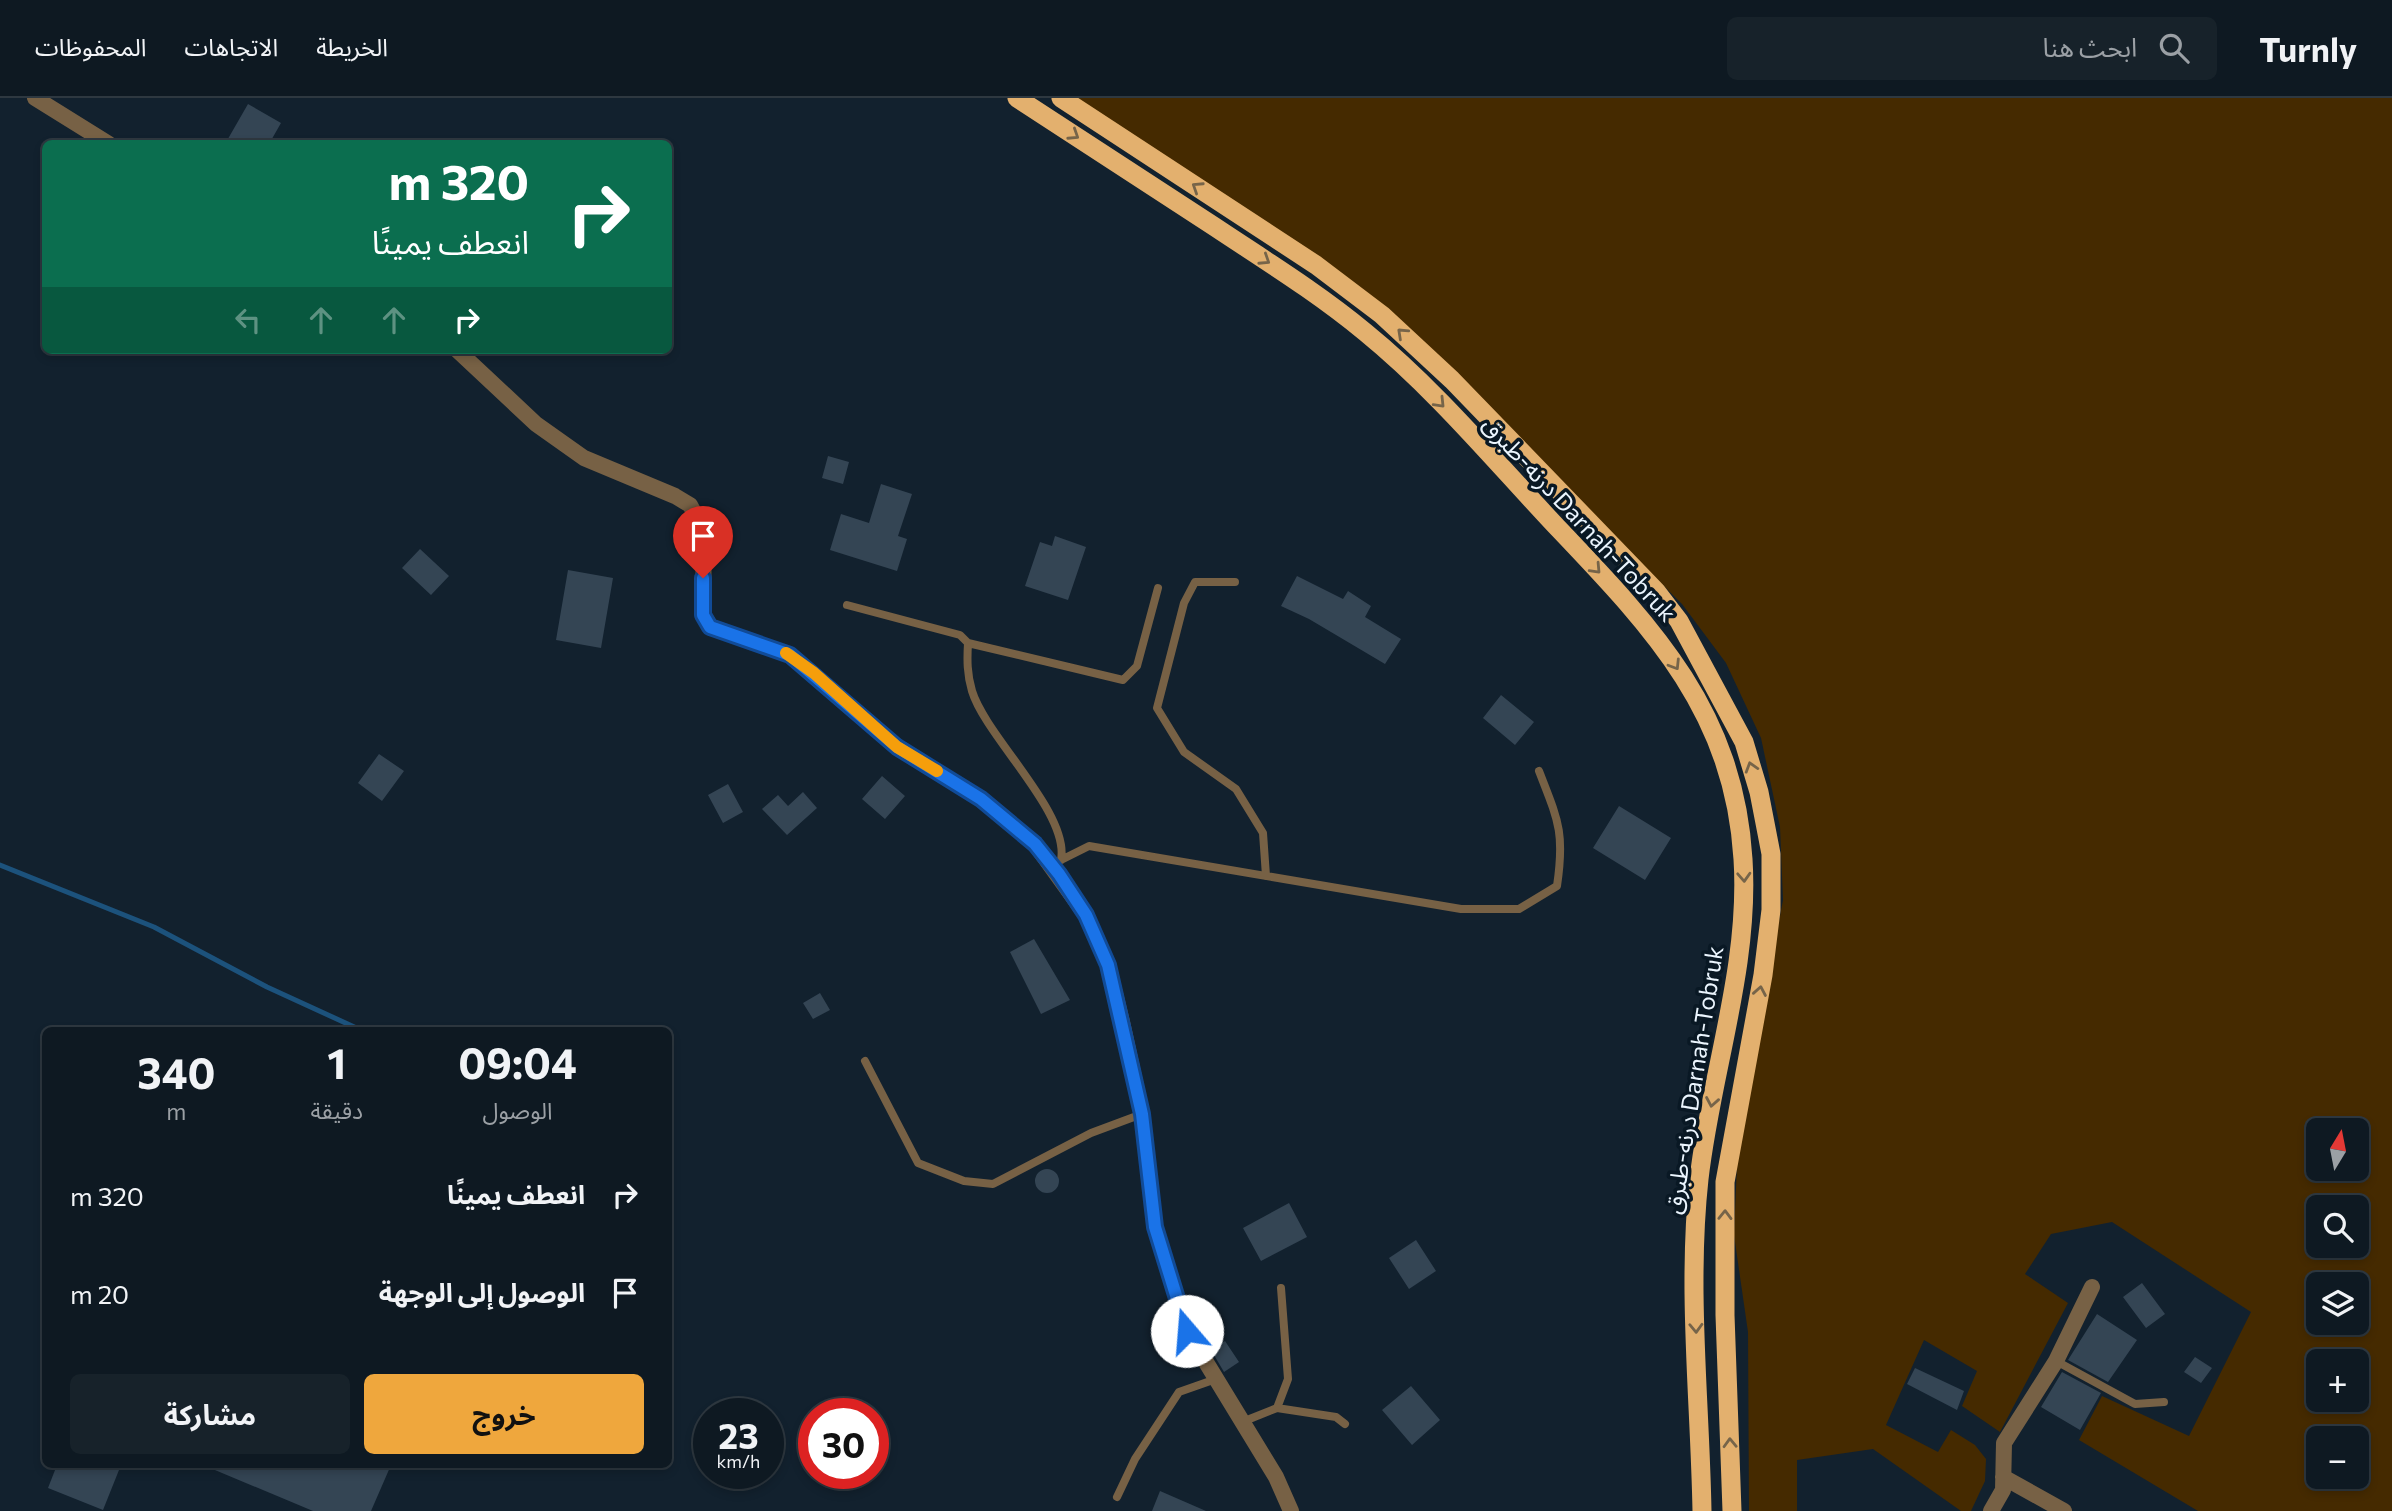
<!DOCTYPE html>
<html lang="ar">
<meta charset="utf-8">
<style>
:root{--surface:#0e1922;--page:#17222a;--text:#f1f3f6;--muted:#9ba0a5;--line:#2e3840;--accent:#efa73d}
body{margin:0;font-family:Commissioner,"Noto Sans Arabic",sans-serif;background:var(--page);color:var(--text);direction:rtl;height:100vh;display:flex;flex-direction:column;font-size:26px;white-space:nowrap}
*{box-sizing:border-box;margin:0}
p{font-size:23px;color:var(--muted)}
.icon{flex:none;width:38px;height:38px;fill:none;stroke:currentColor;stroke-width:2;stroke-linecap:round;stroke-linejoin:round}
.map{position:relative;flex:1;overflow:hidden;direction:ltr}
.details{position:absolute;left:42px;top:929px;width:630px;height:441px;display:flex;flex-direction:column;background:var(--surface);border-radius:10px;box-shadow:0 4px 10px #0003,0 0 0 2px var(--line);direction:rtl}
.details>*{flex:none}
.hud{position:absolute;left:42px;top:42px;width:630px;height:214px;border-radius:10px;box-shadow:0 4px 10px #0003,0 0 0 2px var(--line);direction:rtl;background:#0b6e4f;color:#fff;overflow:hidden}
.needle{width:46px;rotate:10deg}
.controls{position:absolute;left:2306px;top:1020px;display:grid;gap:14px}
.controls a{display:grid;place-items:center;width:63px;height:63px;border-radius:10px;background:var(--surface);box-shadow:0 4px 10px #0003,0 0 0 2px var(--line);font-size:35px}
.speed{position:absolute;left:693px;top:1300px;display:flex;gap:14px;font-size:35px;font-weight:700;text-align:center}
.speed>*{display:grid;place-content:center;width:91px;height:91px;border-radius:50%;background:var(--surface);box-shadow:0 4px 10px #0003,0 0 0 2px var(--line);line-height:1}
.speed small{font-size:18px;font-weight:400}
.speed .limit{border:10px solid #d22;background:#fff;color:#111}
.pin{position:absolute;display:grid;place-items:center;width:60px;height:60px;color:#fff;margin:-72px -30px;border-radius:50% 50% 50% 0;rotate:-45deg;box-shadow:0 0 7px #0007}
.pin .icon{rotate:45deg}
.me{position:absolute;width:77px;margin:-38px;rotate:342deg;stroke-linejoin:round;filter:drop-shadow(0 0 5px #0008)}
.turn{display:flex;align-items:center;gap:24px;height:147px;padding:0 28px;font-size:32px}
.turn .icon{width:91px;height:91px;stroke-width:2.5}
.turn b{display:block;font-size:49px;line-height:60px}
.lanes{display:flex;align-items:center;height:66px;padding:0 28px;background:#0003;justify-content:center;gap:35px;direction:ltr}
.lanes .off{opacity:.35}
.eta{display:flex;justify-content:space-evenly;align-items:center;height:119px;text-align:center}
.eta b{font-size:42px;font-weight:700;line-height:49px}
.cta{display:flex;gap:14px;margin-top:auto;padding:14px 28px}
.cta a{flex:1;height:80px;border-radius:10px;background:var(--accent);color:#111;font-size:28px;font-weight:700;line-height:80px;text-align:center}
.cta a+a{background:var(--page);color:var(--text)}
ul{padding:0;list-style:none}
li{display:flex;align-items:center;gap:21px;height:98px;padding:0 28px}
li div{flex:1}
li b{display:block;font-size:26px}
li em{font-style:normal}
header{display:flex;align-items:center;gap:42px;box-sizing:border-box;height:98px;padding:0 35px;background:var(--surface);border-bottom:2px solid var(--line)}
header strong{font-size:33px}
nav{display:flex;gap:38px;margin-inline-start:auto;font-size:24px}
.search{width:490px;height:63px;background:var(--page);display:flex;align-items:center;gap:18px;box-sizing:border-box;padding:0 24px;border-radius:10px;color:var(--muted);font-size:26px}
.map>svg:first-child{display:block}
.green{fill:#452a00;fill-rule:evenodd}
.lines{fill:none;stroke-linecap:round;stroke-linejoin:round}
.stream{stroke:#1c527c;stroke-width:5}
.building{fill:#344554}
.service{stroke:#776145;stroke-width:8}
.minor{stroke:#776145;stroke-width:16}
.trunk{stroke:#e3b06e;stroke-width:19}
.oneway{stroke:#766449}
.route-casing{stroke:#114b97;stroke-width:18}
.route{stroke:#1a73e8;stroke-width:12}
.slow{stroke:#f59e0b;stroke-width:12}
.labels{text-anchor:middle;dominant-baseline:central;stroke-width:7;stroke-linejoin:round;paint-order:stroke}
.street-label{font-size:24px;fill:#ebf5fe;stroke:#091824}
</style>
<header>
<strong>Turnly</strong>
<div class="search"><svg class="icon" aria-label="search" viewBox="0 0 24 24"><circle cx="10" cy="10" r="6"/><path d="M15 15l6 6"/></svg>ابحث هنا</div>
<nav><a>الخريطة</a><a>الاتجاهات</a><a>المحفوظات</a></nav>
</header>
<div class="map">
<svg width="2392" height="1413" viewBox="0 0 2392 1413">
<rect width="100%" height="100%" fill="#12212e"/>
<path class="green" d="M1074 0H2392V1413H2198L2079 1342 2102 1298 2189 1338 2251 1214 2112 1124 2051 1136 2025 1176 2068 1205 2000 1334 1962 1308 1977 1273 1924 1242 1886 1327 1938 1354 1951 1332 1975 1347 1986 1361 1985 1383 1971 1413H1961L1873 1351 1797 1362V1413H1749L1748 1234 1734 1137 1738 1043 1783 802 1780 729 1761 640 1726 565 1682 506 1446 271ZM2319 1032H2357V1071H2319ZM2319 1110H2357V1148H2319ZM2319 1186H2357V1225H2319ZM2319 1264H2357V1302H2319ZM2319 1340H2357V1379H2319Z"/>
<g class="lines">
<path class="stream" d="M0 767 154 829 267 889 363 933"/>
</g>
<path class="building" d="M248 6 281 25 269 46H225Z
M828 358 849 364 843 386 822 380Z
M881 386 912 396 898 438 907 441 897 473 830 452 841 416 869 425Z
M1055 438 1086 449 1068 502 1025 488 1040 444 1052 448Z
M420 451 449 478 431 497 402 470Z
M568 472 613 480 601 550 556 542Z
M1297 478 1343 501 1348 493 1371 508 1365 519 1401 541 1385 566 1309 521 1281 508Z
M1501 597 1534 624 1515 647 1483 620Z
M379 656 404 673 382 703 358 685Z
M882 678 905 698 885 721 862 701Z
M728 686 743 714 723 725 708 697Z
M803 694 817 710 787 737 762 711 778 697 788 708Z
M1619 708 1671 740 1645 782 1593 750Z
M1034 841 1070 902 1041 916 1010 854Z
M820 895 830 912 813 921 803 905Z
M1035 1083a12 12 0 1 1 24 0a12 12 0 1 1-24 0Z
M1289 1105 1307 1139 1261 1163 1243 1130Z
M1416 1142 1436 1173 1409 1191 1389 1160Z
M2142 1185 2165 1216 2146 1230 2123 1199Z
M2097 1216 2137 1242 2108 1284 2068 1262Z
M1225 1243 1239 1264 1224 1274 1211 1252Z
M2195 1259 2212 1270 2201 1285 2184 1274Z
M1915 1270 1964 1293 1957 1312 1907 1286Z
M2062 1274 2101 1295 2080 1332 2041 1309Z
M1411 1288 1440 1322 1412 1347 1382 1312Z
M57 1367H121L103 1412 48 1390Z
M203 1367H391L371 1413H313Z
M1160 1393 1206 1413H1152Z"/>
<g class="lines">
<path class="service" d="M1235 484H1195L1184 505 1157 610 1184 654 1236 691 1263 735 1266 778
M847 507 960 537 968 545C967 562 967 576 972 593 986 639 1070 715 1061 762
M968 545 1123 582 1137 568 1158 490
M1061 762 1089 748 1461 811H1519L1557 788C1565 734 1558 722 1539 673
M865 963 918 1065 964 1083 993 1086 1091 1035 1142 1016
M2056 1263 2135 1306 2164 1304
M1277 1310 1336 1319 1345 1326
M1242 1324 1277 1310 1288 1281 1281 1190
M1117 1399 1135 1361 1179 1294 1216 1281"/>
<path class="minor" d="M35 0 109 46
M457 252 536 326 584 360 675 398 690 407 704 433 703 517 711 529 790 557 897 649 981 701 1035 746 1086 817 1108 867 1122 924 1142 1016 1155 1129 1187 1233 1276 1379 1291 1413
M2003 1379 2064 1413
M1991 1413 2003 1392 2004 1345 2056 1263 2092 1189"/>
<path class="trunk" d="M1017 0C1083 43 1149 86 1215 129 1266 163 1318 195 1365 234 1435 291 1494 362 1555 427 1652 529 1734 613 1743 761 1750 869 1711 975 1699 1081 1687 1191 1700 1303 1702 1413
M1061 0 1316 167 1382 217 1452 282 1656 493 1679 523 1744 644 1759 694 1771 756V812L1763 877 1725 1084V1217L1732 1413"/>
</g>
<defs><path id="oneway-chevron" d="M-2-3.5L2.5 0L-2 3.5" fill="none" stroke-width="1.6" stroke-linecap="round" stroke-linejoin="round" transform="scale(1.75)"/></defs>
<g class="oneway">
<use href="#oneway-chevron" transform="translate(1074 37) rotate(33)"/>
<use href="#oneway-chevron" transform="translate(1197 89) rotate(-147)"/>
<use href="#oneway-chevron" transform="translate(1265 162) rotate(33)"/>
<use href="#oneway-chevron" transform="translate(1402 235) rotate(-137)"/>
<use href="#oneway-chevron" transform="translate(1440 305) rotate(46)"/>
<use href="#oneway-chevron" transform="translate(1596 471) rotate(47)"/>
<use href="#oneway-chevron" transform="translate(1675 567) rotate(58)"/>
<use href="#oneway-chevron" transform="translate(1751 669) rotate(-107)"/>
<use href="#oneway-chevron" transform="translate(1744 779) rotate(87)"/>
<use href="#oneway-chevron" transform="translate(1760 893) rotate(-80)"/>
<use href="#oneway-chevron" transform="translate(1712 1004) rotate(100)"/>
<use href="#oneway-chevron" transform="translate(1725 1117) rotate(-89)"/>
<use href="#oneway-chevron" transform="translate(1696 1230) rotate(88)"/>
<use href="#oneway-chevron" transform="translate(1730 1345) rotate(-92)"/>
</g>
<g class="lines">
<g class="route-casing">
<path id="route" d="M703 480V517L710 529 790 557 897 649 981 701 1035 746 1059 776 1086 817 1108 867 1142 1016 1155 1129 1187 1233"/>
</g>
<use href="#route" class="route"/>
<path class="slow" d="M786 555 814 575 897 649 937 673"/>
</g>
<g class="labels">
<g class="street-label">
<text transform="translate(1580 420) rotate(47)">درنه-طبرق Darnah-Tobruk</text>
<text transform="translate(1693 982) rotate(-81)">درنه-طبرق Darnah-Tobruk</text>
</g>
</g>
</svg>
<div class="controls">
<a><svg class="needle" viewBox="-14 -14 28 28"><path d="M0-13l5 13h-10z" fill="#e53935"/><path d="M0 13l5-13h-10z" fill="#9ba0a5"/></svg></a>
<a><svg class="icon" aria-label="search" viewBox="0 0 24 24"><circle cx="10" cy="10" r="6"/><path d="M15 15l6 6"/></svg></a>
<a><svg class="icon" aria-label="layers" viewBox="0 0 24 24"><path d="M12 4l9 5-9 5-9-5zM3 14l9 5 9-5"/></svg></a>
<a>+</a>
<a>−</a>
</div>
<div class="speed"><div>23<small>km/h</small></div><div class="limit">30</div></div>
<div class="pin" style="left:703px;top:480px;background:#d93025"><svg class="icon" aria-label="arrive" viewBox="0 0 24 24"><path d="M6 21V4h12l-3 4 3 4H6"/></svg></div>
<svg class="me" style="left:1187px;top:1233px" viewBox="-20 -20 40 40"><circle r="19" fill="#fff"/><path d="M0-13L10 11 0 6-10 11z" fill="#1a73e8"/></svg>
<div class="hud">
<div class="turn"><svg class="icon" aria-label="right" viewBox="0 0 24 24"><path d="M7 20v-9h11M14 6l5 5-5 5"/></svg><div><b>320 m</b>انعطف يمينًا</div></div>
<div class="lanes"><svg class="icon off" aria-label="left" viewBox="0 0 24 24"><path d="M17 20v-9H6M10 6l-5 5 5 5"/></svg><svg class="icon off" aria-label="ahead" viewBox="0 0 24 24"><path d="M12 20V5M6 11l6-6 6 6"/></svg><svg class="icon off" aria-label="ahead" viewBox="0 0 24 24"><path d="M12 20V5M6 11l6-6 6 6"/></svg><svg class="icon" aria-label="right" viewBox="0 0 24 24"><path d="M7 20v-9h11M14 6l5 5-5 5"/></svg></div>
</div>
<section class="details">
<div class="eta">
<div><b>09:04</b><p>الوصول</p></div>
<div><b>1</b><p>دقيقة</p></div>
<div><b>340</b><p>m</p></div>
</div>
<ul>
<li><svg class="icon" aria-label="right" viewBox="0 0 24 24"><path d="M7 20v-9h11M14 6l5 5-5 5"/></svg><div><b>انعطف يمينًا</b></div><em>320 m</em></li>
<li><svg class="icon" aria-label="arrive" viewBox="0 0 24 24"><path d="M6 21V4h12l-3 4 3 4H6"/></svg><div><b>الوصول إلى الوجهة</b></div><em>20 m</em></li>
</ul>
<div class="cta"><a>خروج</a><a>مشاركة</a></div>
</section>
</div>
